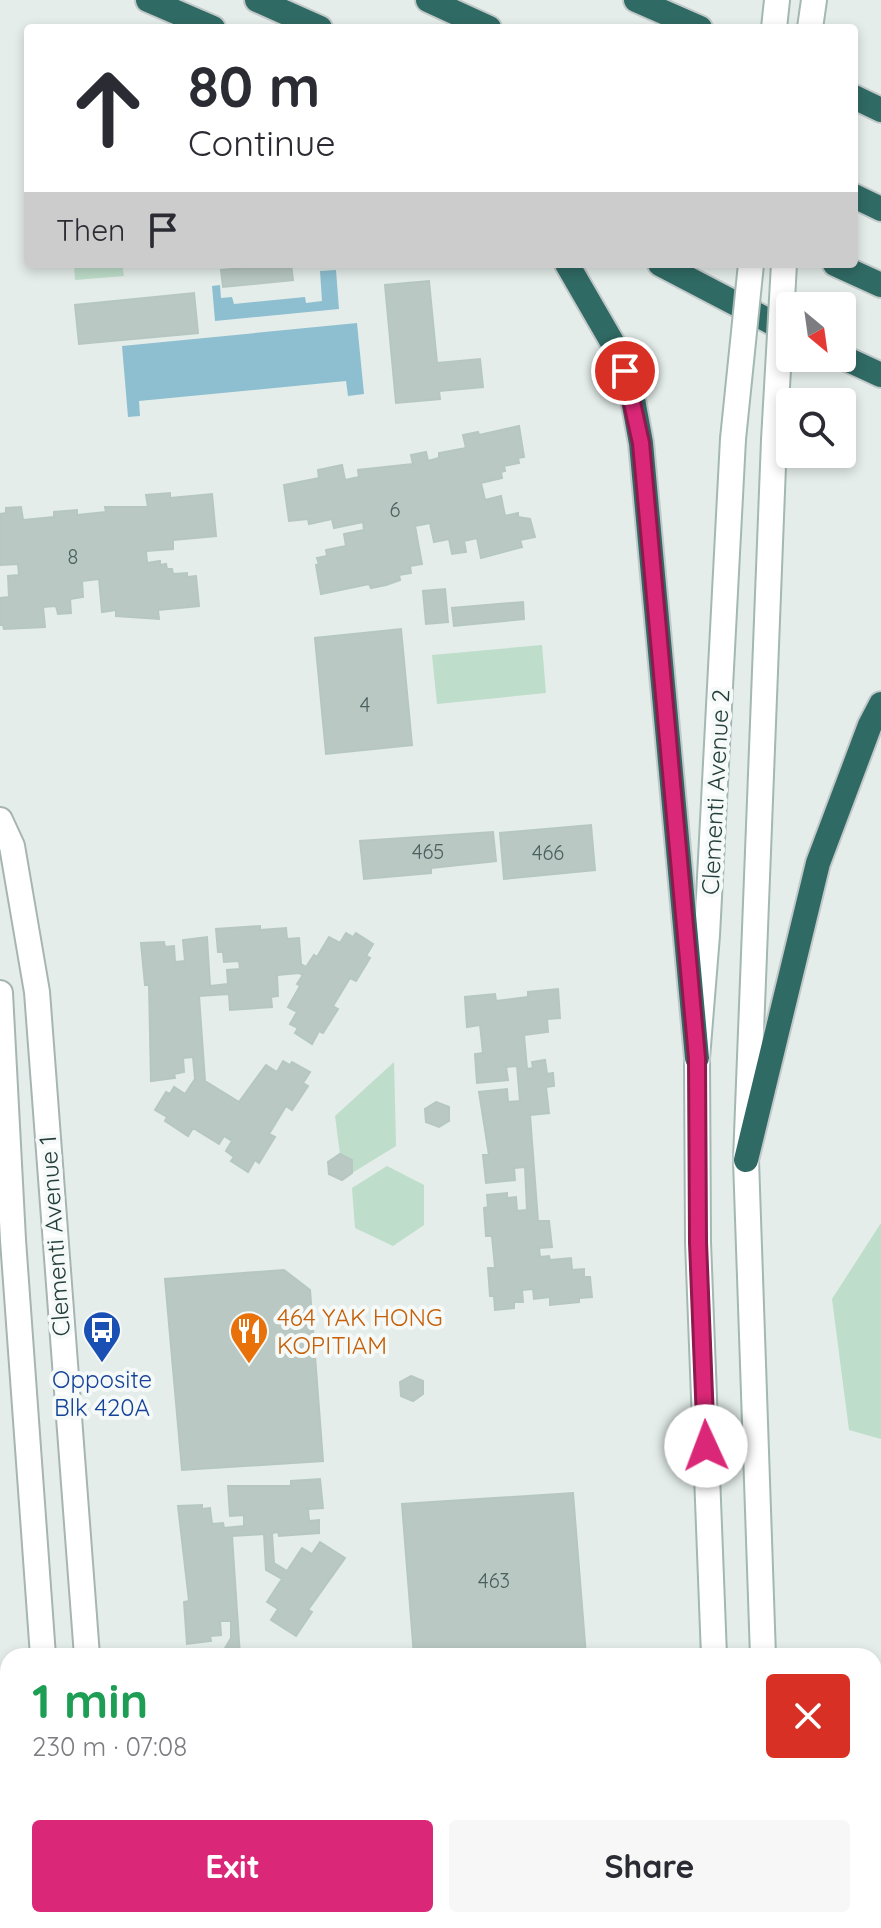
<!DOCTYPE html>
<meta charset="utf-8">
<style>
:root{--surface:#fff;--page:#f7f7f7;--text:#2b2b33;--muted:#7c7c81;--accent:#db2777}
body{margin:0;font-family:Quicksand,sans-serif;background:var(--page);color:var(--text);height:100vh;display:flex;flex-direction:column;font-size:30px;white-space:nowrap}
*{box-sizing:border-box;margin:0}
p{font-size:26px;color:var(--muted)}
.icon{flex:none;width:44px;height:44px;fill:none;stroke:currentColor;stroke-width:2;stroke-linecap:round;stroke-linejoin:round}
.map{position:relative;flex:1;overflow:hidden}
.panel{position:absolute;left:0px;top:1648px;width:882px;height:280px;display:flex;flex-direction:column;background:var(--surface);border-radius:24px 24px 0 0;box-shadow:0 4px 12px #0003}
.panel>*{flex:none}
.hud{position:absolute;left:24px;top:24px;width:834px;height:244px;border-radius:8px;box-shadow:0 4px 12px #0003;background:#fff;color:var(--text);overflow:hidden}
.needle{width:52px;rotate:151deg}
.tools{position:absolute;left:776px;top:292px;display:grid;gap:16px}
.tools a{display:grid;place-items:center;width:80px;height:80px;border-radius:8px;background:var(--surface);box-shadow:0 4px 12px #0003;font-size:40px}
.pin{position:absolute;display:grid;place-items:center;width:68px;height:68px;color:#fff;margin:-34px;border:4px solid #fff;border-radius:50%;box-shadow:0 2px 8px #0007}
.me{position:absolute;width:88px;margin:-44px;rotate:358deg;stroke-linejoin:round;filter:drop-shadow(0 0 6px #0008)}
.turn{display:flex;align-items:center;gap:28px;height:168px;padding:0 32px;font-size:36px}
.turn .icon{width:104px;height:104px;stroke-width:2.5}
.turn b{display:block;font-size:56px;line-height:68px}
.then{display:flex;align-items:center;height:76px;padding:0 32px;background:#0003;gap:16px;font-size:30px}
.round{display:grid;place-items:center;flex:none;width:84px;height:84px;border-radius:8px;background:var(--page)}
.overview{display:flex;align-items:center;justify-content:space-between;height:136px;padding:0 32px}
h1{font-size:48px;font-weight:700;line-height:60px;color:#1e9e55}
.button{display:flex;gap:16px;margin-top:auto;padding:16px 32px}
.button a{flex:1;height:92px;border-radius:8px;background:var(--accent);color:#fff;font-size:32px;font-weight:700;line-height:92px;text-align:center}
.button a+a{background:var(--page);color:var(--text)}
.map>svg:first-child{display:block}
.green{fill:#beddca}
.water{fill:#8ebfd0}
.building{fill:#b9c8c3;stroke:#b6c7c2;stroke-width:2}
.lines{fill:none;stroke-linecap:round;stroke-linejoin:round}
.street-casing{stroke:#a7b5b2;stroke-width:28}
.secondary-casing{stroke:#a3b8b3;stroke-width:28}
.highway-casing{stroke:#c2c9c8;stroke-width:28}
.street{stroke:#fff;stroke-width:24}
.secondary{stroke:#fff;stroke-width:24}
.highway{stroke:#306a64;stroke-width:24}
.secondary-bridge-casing{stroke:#a3b8b3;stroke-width:28;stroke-linecap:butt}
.secondary-bridge{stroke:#fff;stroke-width:24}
.route-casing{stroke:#8e194d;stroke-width:20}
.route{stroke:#db2777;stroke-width:14}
.labels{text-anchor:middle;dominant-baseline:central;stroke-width:8;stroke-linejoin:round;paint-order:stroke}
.number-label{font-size:20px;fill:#49605c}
.street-label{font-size:24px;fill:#243e3a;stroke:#f5f9f8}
.food-label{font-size:24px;fill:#c56008;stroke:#f5f9f8;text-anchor:start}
.transit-label{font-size:24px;fill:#164399;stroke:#f5f9f8}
</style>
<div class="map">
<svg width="881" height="1928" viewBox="0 0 881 1928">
<rect width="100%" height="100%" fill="#e4edea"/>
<path class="green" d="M74 264H122L124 276 75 280Z
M542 645 546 693 437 704 432 655Z
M394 1062 396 1146 352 1173V1160L340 1154 335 1116Z
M387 1166 424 1185V1225L393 1246 355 1228 352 1188Z
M881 1223V1439L849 1430 832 1299Z"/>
<path class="water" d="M336 270 339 309 215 321 212 286 220 285 221 298 232 297 234 304 305 297 306 303 322 301 320 271Z
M357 323 364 394 348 396 346 381 139 401 140 416 128 417 122 346Z"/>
<path class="building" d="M291 264 293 280 223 287 221 270Z
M429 281 437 363 480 359 483 387 439 391 440 399 396 403 385 285Z
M194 293 198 333 79 344 75 305Z
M519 426 524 457 518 458 519 463 504 466 505 471 501 472 502 478 481 483 485 500 501 496 505 516 518 513V517L530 519 535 537 520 540 522 547 481 558 477 538 464 541 466 552 452 554 449 539 434 542 430 523 415 526 422 564 410 566 411 573 399 575 400 580 386 585 371 588 369 584 321 594 316 565 319 564 317 558 327 556 326 550 346 546 344 534 364 530 363 522 334 528 332 519 309 524 308 519 289 521 284 485 319 478 318 470 342 465 345 480 359 477 358 470 413 464 411 455 426 452 428 461 439 458V453L466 448 463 435 478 432 479 435Z
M170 493V498L212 494 216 536 173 540V549L146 551 147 563 160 561V565L166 564 167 569H172L173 574 187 573V577L196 576 199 606 158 610 159 619 116 616V610L102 612 99 579 82 581 83 597 70 599 71 613 58 614 56 606 43 607 45 627 4 629 3 625H0V598L9 597 8 576 19 575 18 564 0 565V514L6 513V508L21 507 23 520 54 517V512L77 510V515L106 512 105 507H148L146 495Z
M445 589 448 622 426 624 423 591Z
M523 602 524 619 454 626 452 608Z
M401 629 412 745 326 754 315 638Z
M591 825 595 870 504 879 500 833Z
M493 832 496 861 431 868V873L364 879 360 841Z
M260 926V930L286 928 287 939 299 938 301 964 306 967 314 955 317 957 329 937 340 943 346 933 353 937 356 933 373 944 366 956 370 958 356 981 350 978 333 1006 338 1009 323 1033 319 1031 312 1044 295 1033 298 1028 290 1024 297 1012 288 1007 300 986 297 984 303 975 299 973 277 975 278 996 271 997 272 1007 230 1010 229 994 199 996 205 1081 239 1102 266 1065 277 1072 283 1061 290 1065 292 1062 310 1072 303 1083 308 1086 292 1110 286 1106 269 1134 275 1137 259 1163 255 1160 248 1172 231 1161 234 1157 226 1151 232 1141 224 1136 219 1144 193 1128 188 1136 165 1121 167 1117 155 1110 166 1092 170 1094 174 1087 185 1094 195 1079 193 1057 183 1058 184 1072 174 1074 175 1078 151 1081 149 985H145L141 943 164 942 165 947 174 946 175 962 185 961 183 940 207 937 210 986 228 984 227 970 240 969 239 961 224 962 223 952H218L216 929Z
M558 989 560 1018 547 1019 548 1032 524 1035 527 1069 533 1068 532 1062 545 1060 547 1074 553 1073 554 1086 546 1087 549 1113 530 1115 538 1221H549L552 1247 539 1248 540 1257 549 1256 550 1260 571 1258 572 1270 584 1269V1277H590L592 1297 579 1298V1302L550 1305V1297L534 1299 533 1289 522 1290 523 1302H514V1308L495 1310 494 1296H490L488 1268H495L492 1236H486L484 1208 488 1207 487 1195 507 1193V1198L516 1197 517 1211 527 1210 525 1167 514 1168 515 1180 486 1183 483 1155H489L479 1092 507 1089 508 1102 520 1101 517 1066 506 1067 508 1080 477 1083 475 1054 483 1053 480 1025 467 1027 465 997 495 994 496 1001 528 997V992Z
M436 1102 449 1107V1121L439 1127 426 1122 425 1109Z
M340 1154 352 1160V1173L342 1180 329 1174 328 1162Z
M284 1270 310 1290 323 1461 182 1470 165 1279Z
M411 1376 423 1381V1394L413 1401 401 1396 400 1382Z
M320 1479 323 1508 308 1509 309 1521 319 1520V1533L279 1536 278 1532 272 1533 274 1563 287 1571 302 1548 312 1554 320 1542 345 1558 308 1610 312 1612 296 1636 271 1620 278 1609 267 1602 282 1579 266 1570 264 1534 232 1536 240 1656H210L214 1650 221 1655 231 1638V1621H220L221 1635 210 1636 211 1641 187 1644 184 1602 189 1601 178 1506 202 1505V1509L210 1508 212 1524 223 1523 224 1528 244 1526V1515L230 1516 228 1486H291V1481Z
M573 1493 586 1656H414L402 1504Z
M881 1684V1732L876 1724 874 1725V1688Z
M874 1793 878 1799 881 1797V1868L875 1872Z
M433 1920H605L606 1928H434Z"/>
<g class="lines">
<g class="street-casing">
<path id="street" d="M0 820 12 846 37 992 87 1656
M0 993 13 1240 43 1656
M43 1928V1920
M82 1928 83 1920"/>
</g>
<g class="secondary-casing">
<path id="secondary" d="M774 28 777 0
M810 28 814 0
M714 1656 698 1242 697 1058 707 935 733 439
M763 1656 746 1160 774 440
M724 1920 725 1928
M786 1920 787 1928"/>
</g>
<g class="highway-casing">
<path id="highway" d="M148 0 213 28
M257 0 320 28
M428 0 489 28
M636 0 700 28
M854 97 881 110
M854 196 881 209
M567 264 619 354 631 389 641 443 697 1058
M660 264 790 332
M835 264 881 285
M842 357 881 375
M746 1160 818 863 870 725 881 704"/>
</g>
<use href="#street" class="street"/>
<use href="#secondary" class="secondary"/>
<use href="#highway" class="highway"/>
<g class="secondary-bridge-casing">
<path id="secondary-bridge" d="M733 439 751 264
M774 440 784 264"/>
</g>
<use href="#secondary-bridge" class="secondary-bridge"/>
</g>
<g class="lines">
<g class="route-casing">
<path id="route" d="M625 371 641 443 697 1058 698 1242 706 1446"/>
</g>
<use href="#route" class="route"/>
</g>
<defs>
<g id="bus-pin" transform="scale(2)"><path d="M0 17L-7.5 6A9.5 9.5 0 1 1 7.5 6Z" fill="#1a4fb4" stroke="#f5f9f8"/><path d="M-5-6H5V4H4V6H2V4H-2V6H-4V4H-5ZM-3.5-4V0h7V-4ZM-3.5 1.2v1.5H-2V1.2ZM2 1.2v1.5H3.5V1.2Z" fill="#fff"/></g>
<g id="restaurant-pin" transform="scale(2)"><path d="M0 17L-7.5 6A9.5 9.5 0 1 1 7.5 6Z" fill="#e8710a" stroke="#f5f9f8"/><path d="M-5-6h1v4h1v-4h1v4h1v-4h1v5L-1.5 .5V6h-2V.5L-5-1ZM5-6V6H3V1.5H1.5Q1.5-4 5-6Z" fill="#fff"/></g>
</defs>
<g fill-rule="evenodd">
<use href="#bus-pin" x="102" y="1330"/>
<use href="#restaurant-pin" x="249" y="1331"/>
</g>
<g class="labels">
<g class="number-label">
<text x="395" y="509">6</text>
<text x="73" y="556">8</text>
<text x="365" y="704">4</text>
<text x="428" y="851">465</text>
<text x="548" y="852">466</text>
<text x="494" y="1580">463</text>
</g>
<g class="street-label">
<text transform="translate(715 792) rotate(-87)">Clementi Avenue 2</text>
<text transform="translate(54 1236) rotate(-94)">Clementi Avenue 1</text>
</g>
<g class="food-label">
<text x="277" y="1317">464 YAK HONG<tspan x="277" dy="28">KOPITIAM</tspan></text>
</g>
<g class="transit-label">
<text x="102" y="1379">Opposite<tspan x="102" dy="28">Blk 420A</tspan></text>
</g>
</g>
</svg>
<div class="tools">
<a><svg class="needle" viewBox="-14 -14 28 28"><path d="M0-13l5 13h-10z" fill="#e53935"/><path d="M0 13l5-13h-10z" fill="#7c7c81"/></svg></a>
<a><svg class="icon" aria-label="search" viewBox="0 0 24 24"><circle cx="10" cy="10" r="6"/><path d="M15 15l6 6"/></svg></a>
</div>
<div class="pin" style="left:625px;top:371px;background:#d93025"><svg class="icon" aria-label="arrive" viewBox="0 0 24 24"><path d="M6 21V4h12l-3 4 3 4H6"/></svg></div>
<svg class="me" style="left:706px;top:1446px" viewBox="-20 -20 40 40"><circle r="19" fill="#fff"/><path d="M0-13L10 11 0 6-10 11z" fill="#db2777"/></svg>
<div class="hud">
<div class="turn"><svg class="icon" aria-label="ahead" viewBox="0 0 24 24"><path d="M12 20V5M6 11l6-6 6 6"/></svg><div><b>80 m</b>Continue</div></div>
<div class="then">Then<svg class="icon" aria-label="arrive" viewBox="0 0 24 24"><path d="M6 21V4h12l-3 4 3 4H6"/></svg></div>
</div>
<section class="panel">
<div class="overview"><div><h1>1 min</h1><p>230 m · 07:08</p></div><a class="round" style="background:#d93025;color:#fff"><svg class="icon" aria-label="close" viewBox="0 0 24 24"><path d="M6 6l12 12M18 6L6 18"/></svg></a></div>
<div class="button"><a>Exit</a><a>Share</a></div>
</section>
</div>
